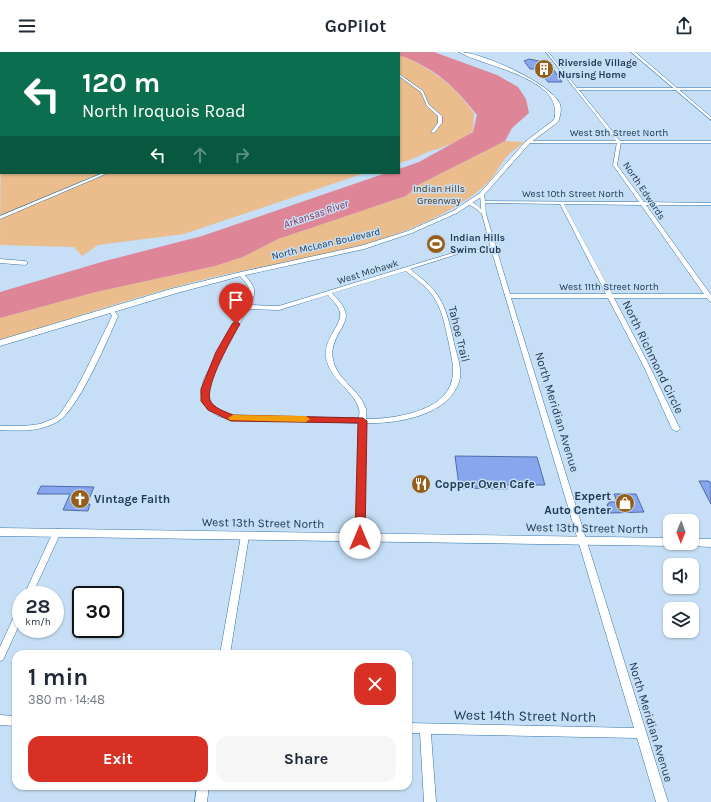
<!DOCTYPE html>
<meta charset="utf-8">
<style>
:root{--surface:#fff;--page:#f6f6f7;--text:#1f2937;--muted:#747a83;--accent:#d93025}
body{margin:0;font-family:Karla,sans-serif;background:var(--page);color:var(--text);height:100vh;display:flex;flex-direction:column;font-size:15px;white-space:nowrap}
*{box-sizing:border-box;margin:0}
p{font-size:13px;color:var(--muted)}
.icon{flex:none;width:22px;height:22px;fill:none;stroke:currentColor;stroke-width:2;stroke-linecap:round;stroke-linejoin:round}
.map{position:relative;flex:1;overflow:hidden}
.sheet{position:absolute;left:12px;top:598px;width:400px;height:140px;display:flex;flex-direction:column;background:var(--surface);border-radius:12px;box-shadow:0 1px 3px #0004}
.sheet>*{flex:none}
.banner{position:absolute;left:0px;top:0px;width:400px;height:122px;box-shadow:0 1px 3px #0004;background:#0b6e4f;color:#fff;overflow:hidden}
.needle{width:26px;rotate:181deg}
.controls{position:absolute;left:663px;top:462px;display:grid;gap:8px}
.controls a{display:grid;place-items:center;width:36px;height:36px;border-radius:8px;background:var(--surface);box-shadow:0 1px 3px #0004;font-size:20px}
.speed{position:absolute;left:12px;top:534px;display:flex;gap:8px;font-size:20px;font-weight:700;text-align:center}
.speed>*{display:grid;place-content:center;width:52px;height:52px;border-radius:50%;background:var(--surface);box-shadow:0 1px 3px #0004;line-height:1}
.speed small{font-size:10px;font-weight:400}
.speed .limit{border:2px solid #111;border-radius:6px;background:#fff;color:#111}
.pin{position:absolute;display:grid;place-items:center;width:34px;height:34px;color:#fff;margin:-41px -17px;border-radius:50% 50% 50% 0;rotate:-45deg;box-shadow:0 0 4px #0007}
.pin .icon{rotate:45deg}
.me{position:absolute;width:44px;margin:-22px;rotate:0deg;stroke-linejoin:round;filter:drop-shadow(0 0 3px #0008)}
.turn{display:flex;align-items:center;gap:14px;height:84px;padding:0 16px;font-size:18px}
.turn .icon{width:52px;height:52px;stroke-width:2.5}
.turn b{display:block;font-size:28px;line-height:34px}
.lanes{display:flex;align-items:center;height:38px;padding:0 16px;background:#0003;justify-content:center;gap:20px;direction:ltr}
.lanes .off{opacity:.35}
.round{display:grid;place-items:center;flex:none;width:42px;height:42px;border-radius:12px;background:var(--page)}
.headline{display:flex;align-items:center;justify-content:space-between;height:68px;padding:0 16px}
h1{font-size:24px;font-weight:700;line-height:30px}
.action{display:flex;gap:8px;margin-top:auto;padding:8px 16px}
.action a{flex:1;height:46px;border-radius:12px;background:var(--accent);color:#fff;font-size:16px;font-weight:700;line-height:46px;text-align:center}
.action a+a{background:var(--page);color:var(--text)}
header{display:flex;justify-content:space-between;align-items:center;height:52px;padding:0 16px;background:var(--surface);font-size:18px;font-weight:700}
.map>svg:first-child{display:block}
.green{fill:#ebbc8c}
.water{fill:#de8598}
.building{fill:#88a6ee;stroke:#516aa9}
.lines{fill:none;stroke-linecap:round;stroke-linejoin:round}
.minor-casing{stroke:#3574a8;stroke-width:1}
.tertiary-casing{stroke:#3574a8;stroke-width:1}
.secondary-casing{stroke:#3574a8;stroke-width:1}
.minor{fill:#fff;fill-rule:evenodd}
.tertiary{fill:#fff;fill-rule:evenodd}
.secondary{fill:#fff;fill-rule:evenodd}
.route{fill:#d93025;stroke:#8d1f18}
.slow{fill:#f59e0b}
.labels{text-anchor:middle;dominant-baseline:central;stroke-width:3;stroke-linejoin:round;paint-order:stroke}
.far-poi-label{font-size:10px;font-weight:bold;fill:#203a51;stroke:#c6dff6;text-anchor:start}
.far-street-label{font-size:10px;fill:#203a51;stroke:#c6dff6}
.far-park-label{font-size:10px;fill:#4e3418;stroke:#c6dff6}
.far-water-label{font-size:11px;font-style:italic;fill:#912848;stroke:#c6dff6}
.street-label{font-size:12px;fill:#203a51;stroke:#c6dff6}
.poi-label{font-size:12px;font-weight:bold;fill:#203a51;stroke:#c6dff6;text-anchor:start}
.near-street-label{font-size:14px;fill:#203a51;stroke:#c6dff6}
</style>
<header><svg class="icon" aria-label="menu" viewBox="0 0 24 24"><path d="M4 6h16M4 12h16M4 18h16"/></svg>GoPilot<svg class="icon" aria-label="share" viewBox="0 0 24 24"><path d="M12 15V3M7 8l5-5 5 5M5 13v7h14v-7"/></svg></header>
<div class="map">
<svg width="711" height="750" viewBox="0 0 711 750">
<rect width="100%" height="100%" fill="#c6dff6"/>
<path class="green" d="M104 0H394L397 1H100Z
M399 2C433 18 452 31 474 61L473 79C459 90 444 95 428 100 418 104 410 109 399 111Z
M1 63V121H365L184 182 98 193 82 204 74 195 0 193Z
M505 89 524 90C517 96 509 101 504 108 500 114 496 120 492 126 480 140 462 151 446 160 375 199 292 207 214 225 142 242 71 267 0 288V266L96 240 215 214 243 205 278 187 406 144 418 133Z"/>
<path class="water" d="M392 0H434L497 23 518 35 526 47 529 61 512 76 505 89 418 133 406 144 278 187 243 205 215 214 96 240 0 266V240L105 209 202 184 386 121H399V117L419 110 473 80 477 63C453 33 435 16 399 3V1Z"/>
<path class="building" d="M529 7 549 11 562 30H548L537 17H530L524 9Z
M455 404 537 405 545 433H506L507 437 462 436V434H459Z
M699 429H709L711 432V452Z
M41 434 94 435 87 452H90L88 459 63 458 70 442H37Z
M614 442H636L644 460 610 461 607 452H609V450H617Z"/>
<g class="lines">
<g class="minor-casing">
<path id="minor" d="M376 0H379V1H376Z
M546 0H548L577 36H711V38H579L621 90 617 113 644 150 711 151V153H646L711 243V250L709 249 707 246H614L650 315 680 377 678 379H676L672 377 644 315 608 246H511L668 750H656L637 686 431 682 436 750H424L420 681H408V671L634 676 492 200 461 201 410 217C418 224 427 230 433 237 446 252 450 273 454 291 457 304 463 318 459 330 448 364 396 372 366 371L364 486 363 488 360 489 357 488 356 486 359 371 231 368 218 364 208 357 203 350 201 340 204 327 220 296 245 252C252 236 250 235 239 223V221H243C254 234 258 237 250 253L279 254 459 199 491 197 482 162 475 156 466 151C470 148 478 153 481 157L480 141 484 142 485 149 639 150 613 113 617 90ZM485 151 560 152 606 242H510L486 162ZM564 152 641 153 704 242H612ZM406 219C413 225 422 231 429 239 442 253 445 274 449 292 451 304 455 316 452 328 445 360 393 367 366 367 366 364 367 360 366 357 361 340 342 331 335 314 324 288 351 274 345 259 343 252 337 247 332 241ZM328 243C332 248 338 253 340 260 343 273 323 286 326 306 331 330 354 338 359 357 360 360 359 363 359 366L232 364C224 361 215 358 210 352 198 334 239 274 248 257L279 258Z
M0 6H1V8H0Z
M0 12H1L0 15Z
M399 22 423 39 429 53 442 64V71L434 81 431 80 438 71V64L427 54 421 40 399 24Z
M0 34H1V36H0Z
M0 60H1V62H0Z
M103 121H108L0 167V164Z
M0 207 25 209 28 211 25 213 0 211Z
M111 256 113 257 118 264C108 287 78 359 57 370 40 380 19 379 0 378V374H24L40 372 53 367 60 362 75 339 86 318 112 264 108 258Z
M57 477 60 478 61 480 32 543H24L53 480 54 478Z
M245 481 248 482 249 484 230 602H220L241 484 242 482Z
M21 555V569L3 608 0 609V595L18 556Z
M0 663 16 664V674L0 673Z
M197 734H209L207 750H195Z"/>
</g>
<g class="tertiary-casing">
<path id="tertiary" d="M631 0H635L711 65V68Z
M526 89H711V91H526Z
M0 476 670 486V491H674L670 494 0 484Z
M692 487H711V495L689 494 687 491H692Z"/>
</g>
<g class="secondary-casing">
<path id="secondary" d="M459 0C481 0 551 31 560 52 562 58 560 65 558 70L530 91 484 143 457 161 412 181 364 197 241 224 177 241 0 294V288L171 237 241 220 360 194 408 179 453 159 480 141 526 89 554 68C566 26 484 15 459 0Z"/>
</g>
<use href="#minor" class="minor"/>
<use href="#tertiary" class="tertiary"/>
<use href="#secondary" class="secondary"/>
</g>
<path class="route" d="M236 269 240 272C232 286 205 333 210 348 213 356 226 360 233 363L363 366 367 369 365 486 364 489 360 490 355 486 358 371 231 369 208 358 201 349V337L216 300 232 272Z"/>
<path class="slow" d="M233 363 306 364 310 367 306 370 230 368 228 366Z"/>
<defs>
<g id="building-disc" transform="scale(1)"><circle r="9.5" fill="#965e19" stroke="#c6dff6"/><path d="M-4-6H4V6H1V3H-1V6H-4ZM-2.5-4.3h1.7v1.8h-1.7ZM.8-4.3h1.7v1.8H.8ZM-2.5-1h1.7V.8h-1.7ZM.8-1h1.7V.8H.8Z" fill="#fff"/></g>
<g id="stadium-disc" transform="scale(1)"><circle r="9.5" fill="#965e19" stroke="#c6dff6"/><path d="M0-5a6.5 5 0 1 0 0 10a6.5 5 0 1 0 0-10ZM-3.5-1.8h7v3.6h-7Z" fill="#fff"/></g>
<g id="restaurant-disc" transform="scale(1)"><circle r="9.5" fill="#965e19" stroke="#c6dff6"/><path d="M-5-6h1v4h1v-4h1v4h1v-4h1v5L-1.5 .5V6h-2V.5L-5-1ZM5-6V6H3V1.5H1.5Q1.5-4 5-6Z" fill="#fff"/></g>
<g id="church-disc" transform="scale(1)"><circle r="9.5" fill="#965e19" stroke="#c6dff6"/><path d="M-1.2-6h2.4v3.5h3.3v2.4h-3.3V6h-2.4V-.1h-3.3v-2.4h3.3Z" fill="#fff"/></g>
<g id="shop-disc" transform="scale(1)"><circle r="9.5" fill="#965e19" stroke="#c6dff6"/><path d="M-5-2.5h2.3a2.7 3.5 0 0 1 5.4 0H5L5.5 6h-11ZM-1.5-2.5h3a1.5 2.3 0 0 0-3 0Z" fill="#fff"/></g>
</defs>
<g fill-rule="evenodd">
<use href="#building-disc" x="544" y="17"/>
<use href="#stadium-disc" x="436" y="192"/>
<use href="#restaurant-disc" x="421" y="432"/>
<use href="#church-disc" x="80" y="447"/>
<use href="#shop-disc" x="625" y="451"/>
</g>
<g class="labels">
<g class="far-poi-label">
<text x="558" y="11">Riverside Village<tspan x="558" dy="12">Nursing Home</tspan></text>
<text x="450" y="186">Indian Hills<tspan x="450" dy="12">Swim Club</tspan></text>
</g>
<g class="far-street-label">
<text x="619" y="81">West 9th Street North</text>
<text transform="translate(644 139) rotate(56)">North Edwards</text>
<text x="573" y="142">West 10th Street North</text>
<text transform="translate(326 192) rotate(-13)">North McLean Boulevard</text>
<text transform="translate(368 220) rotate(-17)">West Mohawk</text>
<text x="609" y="235">West 11th Street North</text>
</g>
<g class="far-park-label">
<text x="439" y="137">Indian Hills<tspan x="439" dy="12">Greenway</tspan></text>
</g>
<g class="far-water-label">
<text transform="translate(316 162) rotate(-19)">Arkansas River</text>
</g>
<g class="street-label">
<text transform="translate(459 282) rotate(76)">Tahoe Trail</text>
<text transform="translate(653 305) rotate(64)">North Richmond Circle</text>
<text transform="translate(557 360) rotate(73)">North Meridian Avenue</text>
<text transform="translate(263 471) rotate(1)">West 13th Street North</text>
<text transform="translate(587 476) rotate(1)">West 13th Street North</text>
<text transform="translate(651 670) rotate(73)">North Meridian Avenue</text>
</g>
<g class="poi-label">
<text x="435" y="432">Copper Oven Cafe</text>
<text x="611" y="444" text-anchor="end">Expert<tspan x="611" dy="14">Auto Center</tspan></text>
<text x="94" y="447">Vintage Faith</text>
</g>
<g class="near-street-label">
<text transform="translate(525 664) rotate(1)">West 14th Street North</text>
</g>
</g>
</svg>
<div class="controls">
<a><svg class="needle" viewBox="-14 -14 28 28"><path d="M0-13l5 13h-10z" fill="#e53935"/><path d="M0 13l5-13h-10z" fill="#747a83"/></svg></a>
<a><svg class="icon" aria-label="sound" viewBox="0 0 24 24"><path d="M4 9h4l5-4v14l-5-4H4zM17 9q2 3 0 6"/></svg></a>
<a><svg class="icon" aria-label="layers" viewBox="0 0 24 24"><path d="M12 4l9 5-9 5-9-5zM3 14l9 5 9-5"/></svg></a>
</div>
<div class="speed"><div>28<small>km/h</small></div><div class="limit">30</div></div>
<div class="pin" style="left:236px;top:272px;background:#d93025"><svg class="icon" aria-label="arrive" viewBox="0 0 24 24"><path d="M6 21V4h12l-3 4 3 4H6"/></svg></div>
<svg class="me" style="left:360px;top:486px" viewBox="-20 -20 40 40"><circle r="19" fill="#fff"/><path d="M0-13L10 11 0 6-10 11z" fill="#d93025"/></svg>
<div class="banner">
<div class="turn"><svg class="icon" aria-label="left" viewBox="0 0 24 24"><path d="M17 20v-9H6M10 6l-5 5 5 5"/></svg><div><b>120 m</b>North Iroquois Road</div></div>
<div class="lanes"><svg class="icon" aria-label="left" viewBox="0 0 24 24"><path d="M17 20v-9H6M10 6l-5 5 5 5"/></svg><svg class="icon off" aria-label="ahead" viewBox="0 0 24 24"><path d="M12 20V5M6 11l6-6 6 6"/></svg><svg class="icon off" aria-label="right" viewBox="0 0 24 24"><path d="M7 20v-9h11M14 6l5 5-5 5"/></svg></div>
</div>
<section class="sheet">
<div class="headline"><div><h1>1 min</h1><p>380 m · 14:48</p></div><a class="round" style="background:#d93025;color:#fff"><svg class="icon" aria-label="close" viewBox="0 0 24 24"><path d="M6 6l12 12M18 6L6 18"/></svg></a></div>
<div class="action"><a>Exit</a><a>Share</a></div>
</section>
</div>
